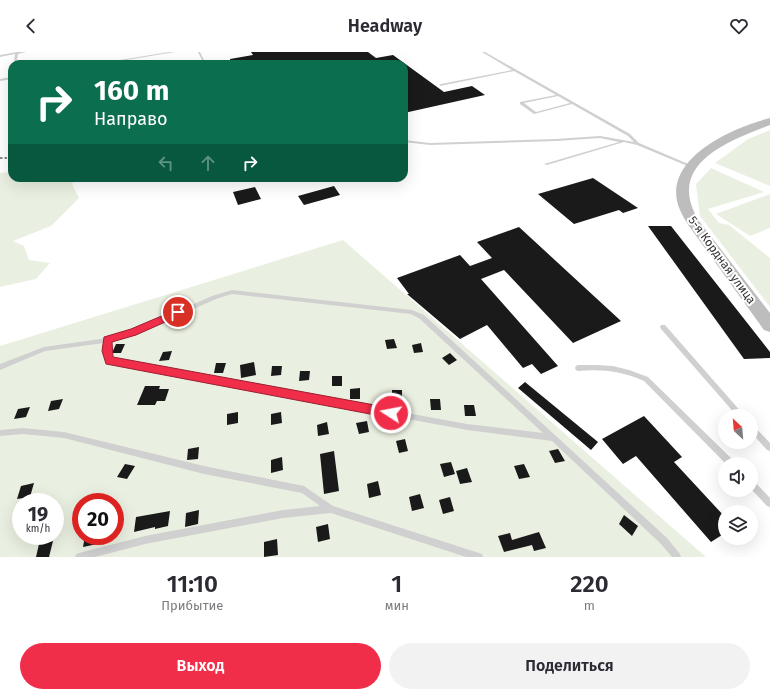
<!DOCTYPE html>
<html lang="ru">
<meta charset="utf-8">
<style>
:root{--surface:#fff;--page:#f2f2f3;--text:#2b2b33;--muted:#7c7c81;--accent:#f02e4a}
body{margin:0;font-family:"Fira Sans",sans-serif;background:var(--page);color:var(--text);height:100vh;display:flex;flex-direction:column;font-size:15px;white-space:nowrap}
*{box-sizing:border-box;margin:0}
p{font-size:13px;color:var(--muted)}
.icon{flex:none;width:22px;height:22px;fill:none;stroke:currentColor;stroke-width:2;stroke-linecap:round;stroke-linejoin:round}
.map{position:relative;height:505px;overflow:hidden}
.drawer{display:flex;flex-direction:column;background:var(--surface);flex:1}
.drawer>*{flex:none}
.guide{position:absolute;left:8px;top:8px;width:400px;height:122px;border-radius:12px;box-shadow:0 4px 16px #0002;background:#0b6e4f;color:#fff;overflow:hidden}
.needle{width:26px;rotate:334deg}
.tools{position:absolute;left:718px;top:357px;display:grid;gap:8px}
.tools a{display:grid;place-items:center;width:40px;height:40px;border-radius:50%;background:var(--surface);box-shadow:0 4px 16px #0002;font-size:20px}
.speed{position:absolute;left:12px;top:441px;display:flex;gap:8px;font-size:20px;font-weight:700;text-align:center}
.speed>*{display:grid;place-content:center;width:52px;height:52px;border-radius:50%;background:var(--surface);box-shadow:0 4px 16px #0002;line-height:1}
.speed small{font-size:10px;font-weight:400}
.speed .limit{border:6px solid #d22;background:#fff;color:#111}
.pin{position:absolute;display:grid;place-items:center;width:34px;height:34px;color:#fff;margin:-17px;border:2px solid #fff;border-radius:50%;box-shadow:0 1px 4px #0007}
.me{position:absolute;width:44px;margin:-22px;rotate:281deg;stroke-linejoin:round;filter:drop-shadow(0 0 3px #0008)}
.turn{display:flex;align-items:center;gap:14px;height:84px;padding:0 20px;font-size:18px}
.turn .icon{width:52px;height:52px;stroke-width:2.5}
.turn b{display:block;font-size:28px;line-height:34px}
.lanes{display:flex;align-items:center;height:38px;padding:0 20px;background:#0003;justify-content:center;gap:20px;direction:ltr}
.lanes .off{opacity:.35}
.eta{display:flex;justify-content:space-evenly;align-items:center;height:68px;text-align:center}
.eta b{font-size:24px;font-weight:600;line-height:28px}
.primary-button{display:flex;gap:8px;margin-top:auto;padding:8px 20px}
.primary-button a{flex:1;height:46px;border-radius:24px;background:var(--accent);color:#fff;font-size:16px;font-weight:600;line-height:46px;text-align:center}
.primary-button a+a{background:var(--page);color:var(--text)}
header{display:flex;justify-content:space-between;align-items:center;height:52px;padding:0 20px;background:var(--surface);font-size:18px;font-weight:600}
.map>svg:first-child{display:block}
.green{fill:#eaf0e1;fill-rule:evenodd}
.building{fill:#1a1a1a}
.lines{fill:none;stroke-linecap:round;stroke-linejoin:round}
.service{fill:#d0d0d0;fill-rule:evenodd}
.secondary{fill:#bdbdbd;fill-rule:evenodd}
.rail{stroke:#888;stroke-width:2;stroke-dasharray:2.5 2;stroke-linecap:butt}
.route{fill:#f02e4a;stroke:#9c1e30}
.labels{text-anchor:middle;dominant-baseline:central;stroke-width:4;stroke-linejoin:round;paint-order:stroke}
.street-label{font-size:12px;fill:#333;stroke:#fff}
</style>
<header><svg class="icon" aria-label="back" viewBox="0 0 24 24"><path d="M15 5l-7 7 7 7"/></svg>Headway<svg class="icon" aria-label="heart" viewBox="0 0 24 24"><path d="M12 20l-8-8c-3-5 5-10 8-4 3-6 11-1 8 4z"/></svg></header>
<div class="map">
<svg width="770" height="505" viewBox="0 0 770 505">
<rect width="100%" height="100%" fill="#fff"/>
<path class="green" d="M770 78V134L715 111 748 87Z
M711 116 764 140 708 157 719 171 729 173 770 206V255L700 164 696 132Z
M12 120V126H75L72 132 79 146 51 174 13 189 24 194 29 208 50 211 36 227 0 235V121Z
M770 142V176L750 184 716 162Z
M343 188 706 505H0V294ZM21 450H55V484H21ZM81 450H115V484H81Z"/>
<path class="building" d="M251 0H368L376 6 393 3 444 40 472 34 485 43 404 61V12H231L230 7 253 3Z
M593 126 638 156 623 161 619 158 574 172 538 142Z
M334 134 340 143 304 153 298 144Z
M255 135 261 147 238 153 233 140Z
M648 174H671L770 300V306L744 307Z
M519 175 621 269 573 291 504 218 481 227 558 314 541 322 532 312 523 316 487 273 460 287 407 242H409L397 226 460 203 470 214 492 206 477 190Z
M394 287 397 296 387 297 385 288Z
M421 291 423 300 414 301 412 293Z
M116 292H125L121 301H112Z
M172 299 169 308 159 309 163 300Z
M450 301 457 308 449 313 442 306Z
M254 310 256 323 241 326 240 313Z
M216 311H226L223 321H214Z
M272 314H282L281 323 271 324Z
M300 319H310L309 328 299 329Z
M332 324H342V334H332Z
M525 330 598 390 591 398 518 336Z
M145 334H160L159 337H169L165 349H157L155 353H137Z
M360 336V347H350V337Z
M392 338H402V348H392Z
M63 347 59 357 48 359 51 349Z
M430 347H440L441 358H431Z
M464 353H474L476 364H465Z
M30 355 26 365 14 367 18 357Z
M238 360V371L227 373V362Z
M281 360 282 371 271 373V362Z
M644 364 682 405 674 410 725 465V481L711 490 636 404 623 412 602 387Z
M367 369 369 380 359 382 356 371Z
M327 370 329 382 318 384 317 373Z
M405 387 408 399 399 401 396 389Z
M199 395 198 407 187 408 188 397Z
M558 397 565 409 555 411 549 399Z
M334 399 339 439 324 442 320 402Z
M282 405 283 418 271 421V408Z
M451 410 455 422 444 425 440 412Z
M125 412 135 414 127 427 117 425Z
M524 412 530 425 519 427 514 414Z
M467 416 472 430 460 432 456 419Z
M378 429 381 443 369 446 367 432Z
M34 431 30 445 17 447 21 434Z
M420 442 424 456 412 459 409 445Z
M450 445 454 459 443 462 439 448Z
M199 458 198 472 185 475 186 461Z
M170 459 168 474 155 477V475L134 480 136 465Z
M624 463 638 474 632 484 619 472Z
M328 472 330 487 318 490 316 475Z
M539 480 546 496 534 499 532 493 504 500 498 484 510 481 512 488Z
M85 484H98L97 492 83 495Z
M277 487 278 503 264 505V490Z
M53 489 49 505H36L39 492Z"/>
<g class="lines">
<path class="service" d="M17 0H26L18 2 16 12H14L15 2 0 5V3Z
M169 0H175L102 12H96Z
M198 0H200L206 12H204Z
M482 0H485L630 82 639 91 693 114 690 115 637 93 624 90 547 113 544 112 619 90 600 86 556 89 430 93 404 90V88L430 91 556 87 600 84 634 90 628 84 572 52 534 62 520 52V50L556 43 514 19 440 34 439 33 441 32 512 18ZM558 44 570 51 536 60 524 51Z
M12 25V27L0 29V27Z
M232 238 412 258 424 263 556 384 667 486 680 502 681 505H672L661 492 552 389 467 378 110 312 108 311C105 304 104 298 104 291L45 299 0 318V312L44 295 107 286 132 279 212 244ZM232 242 411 262 420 267 543 381 467 372 112 307 110 299V290L135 283 216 247Z
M661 273H665L743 362 744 364H737L661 277 660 275Z
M578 313H596L613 314 629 318 648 325 734 409 735 412H726L644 329C622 319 601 317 578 319L576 318 575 316 576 314Z
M751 372 753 373 770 391V399L767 398 751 380Z
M23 376 64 380 204 414 304 434 333 454 479 501 482 502 483 505H466L331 461 283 466 145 492 95 505H75L76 502 79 501 145 484 283 458 320 454 302 441 204 422 64 386 23 382 0 384V378Z
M751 428 754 429 770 446V455L767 454 751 437Z"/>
<path class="secondary" d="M770 66V73C729 89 664 112 699 169L770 261V280L764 278 689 174C684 166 679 158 677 149 668 103 735 75 770 66Z"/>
<path class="rail" d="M0 106H12"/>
</g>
<path class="route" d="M178 257 183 260 181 263 136 283 112 290 113 305 391 356 395 357 396 361 395 364 391 366 106 312 102 299 104 285 131 277Z"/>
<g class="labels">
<g class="street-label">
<text transform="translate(722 208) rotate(54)">5-я Кордная улица</text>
</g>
</g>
</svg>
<div class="tools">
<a><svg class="needle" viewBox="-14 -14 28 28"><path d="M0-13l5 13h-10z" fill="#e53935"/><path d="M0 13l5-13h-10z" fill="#7c7c81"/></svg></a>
<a><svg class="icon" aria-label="sound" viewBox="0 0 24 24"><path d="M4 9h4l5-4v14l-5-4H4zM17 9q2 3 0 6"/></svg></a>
<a><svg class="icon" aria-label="layers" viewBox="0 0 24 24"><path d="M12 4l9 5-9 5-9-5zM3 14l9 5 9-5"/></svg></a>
</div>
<div class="speed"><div>19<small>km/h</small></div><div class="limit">20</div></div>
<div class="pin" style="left:178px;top:260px;background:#d93025"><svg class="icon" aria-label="arrive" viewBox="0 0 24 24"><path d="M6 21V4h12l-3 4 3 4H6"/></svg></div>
<svg class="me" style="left:391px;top:361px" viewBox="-20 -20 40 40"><circle r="17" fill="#f02e4a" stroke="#fff" stroke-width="3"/><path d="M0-11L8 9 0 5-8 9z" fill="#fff"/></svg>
<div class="guide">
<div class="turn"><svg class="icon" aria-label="right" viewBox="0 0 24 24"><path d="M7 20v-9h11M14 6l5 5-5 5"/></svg><div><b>160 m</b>Направо</div></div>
<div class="lanes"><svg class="icon off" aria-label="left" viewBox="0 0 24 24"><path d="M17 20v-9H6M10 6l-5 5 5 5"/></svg><svg class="icon off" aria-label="ahead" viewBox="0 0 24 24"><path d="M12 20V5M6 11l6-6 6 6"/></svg><svg class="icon" aria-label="right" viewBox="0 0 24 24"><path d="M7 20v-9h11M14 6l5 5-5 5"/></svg></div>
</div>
</div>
<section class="drawer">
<div class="eta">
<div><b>11:10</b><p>Прибытие</p></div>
<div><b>1</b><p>мин</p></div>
<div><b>220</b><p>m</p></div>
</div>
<div class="primary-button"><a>Выход</a><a>Поделиться</a></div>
</section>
